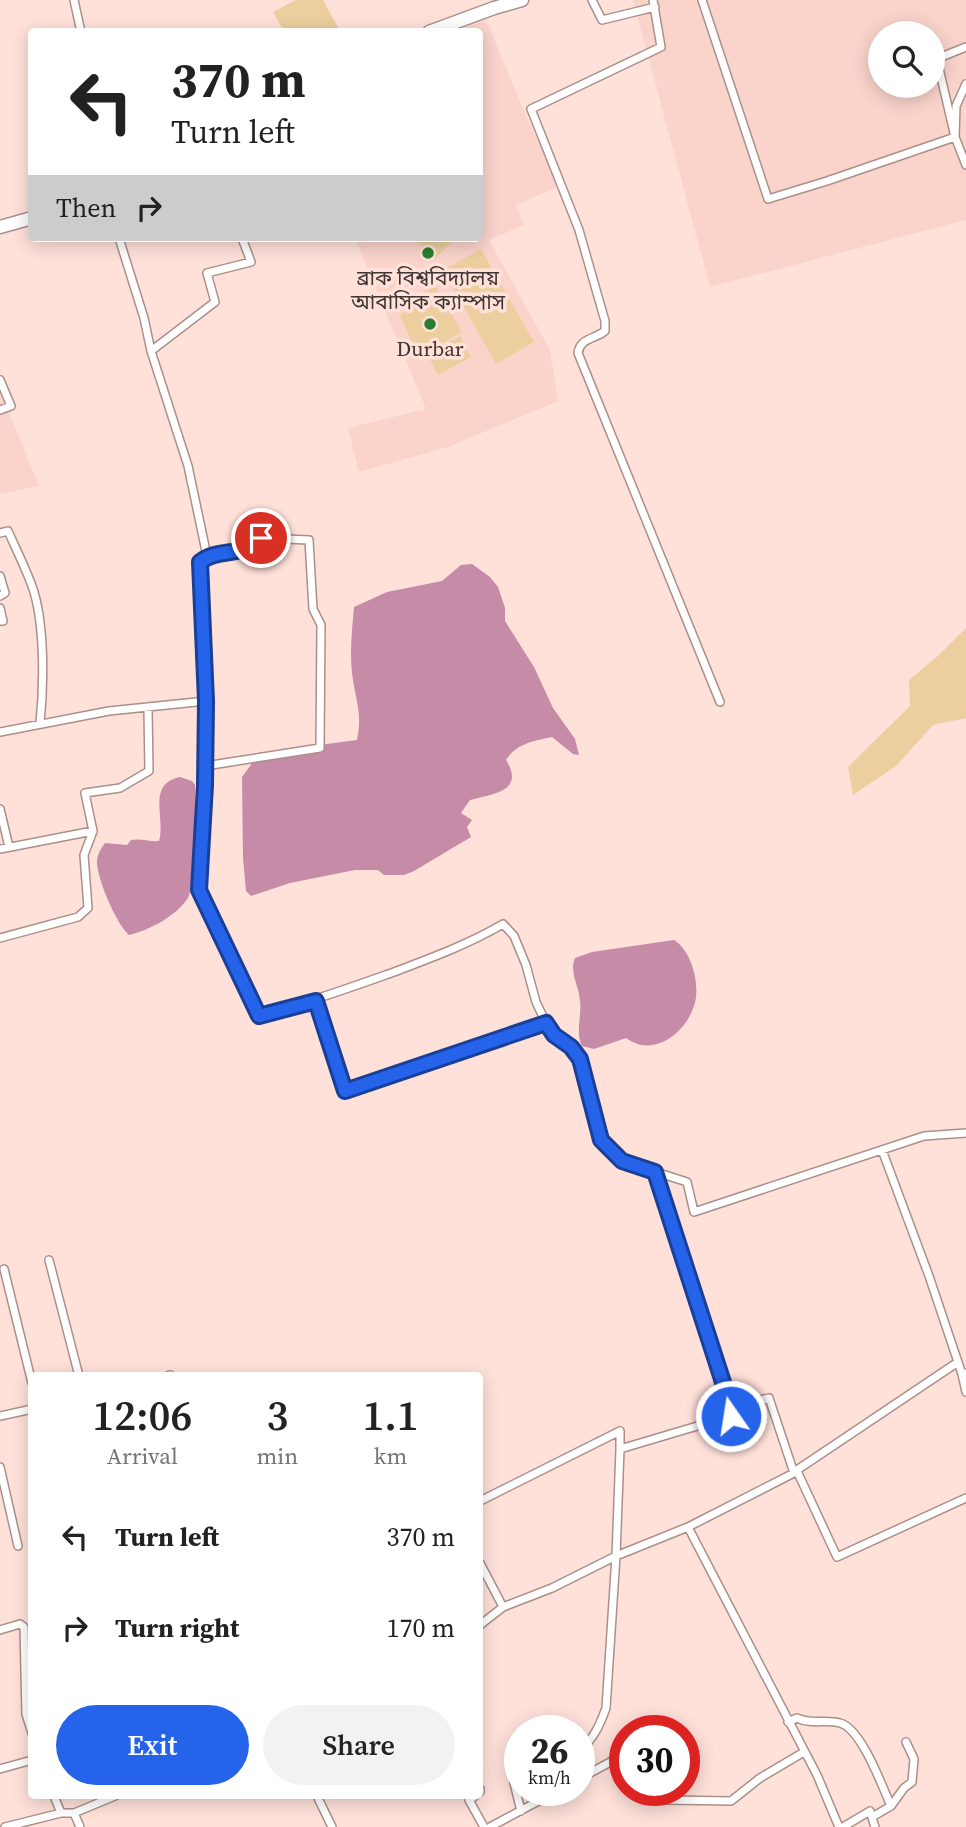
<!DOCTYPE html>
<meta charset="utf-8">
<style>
:root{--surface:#fff;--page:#f2f2f2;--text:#222;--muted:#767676;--accent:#2563eb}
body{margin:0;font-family:"Source Serif 4","Noto Sans Bengali",serif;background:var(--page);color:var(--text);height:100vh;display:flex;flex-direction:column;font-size:26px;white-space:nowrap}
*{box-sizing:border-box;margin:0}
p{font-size:23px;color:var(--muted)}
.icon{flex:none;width:38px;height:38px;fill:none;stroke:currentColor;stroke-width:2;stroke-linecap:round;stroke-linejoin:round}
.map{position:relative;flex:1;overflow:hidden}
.drawer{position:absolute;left:28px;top:1372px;width:455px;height:427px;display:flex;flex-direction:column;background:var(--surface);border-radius:7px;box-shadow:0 4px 18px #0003}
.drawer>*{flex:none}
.hud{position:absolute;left:28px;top:28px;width:455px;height:214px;border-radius:7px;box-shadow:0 4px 18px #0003;background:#fff;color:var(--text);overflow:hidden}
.controls{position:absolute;left:868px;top:21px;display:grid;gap:14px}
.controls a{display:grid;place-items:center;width:77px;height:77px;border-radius:50%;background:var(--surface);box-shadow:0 4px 18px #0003;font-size:35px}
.speed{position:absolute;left:504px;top:1715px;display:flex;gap:14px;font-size:35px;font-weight:700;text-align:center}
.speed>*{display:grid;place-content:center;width:91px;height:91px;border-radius:50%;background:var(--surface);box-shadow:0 4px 18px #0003;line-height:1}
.speed small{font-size:18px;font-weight:400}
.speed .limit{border:10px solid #d22;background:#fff;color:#111}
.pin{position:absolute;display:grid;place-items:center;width:60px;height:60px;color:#fff;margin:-30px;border:4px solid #fff;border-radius:50%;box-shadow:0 2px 7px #0007}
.me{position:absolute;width:77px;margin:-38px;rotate:347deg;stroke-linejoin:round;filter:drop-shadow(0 0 5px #0008)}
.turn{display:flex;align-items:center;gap:24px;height:147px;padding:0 28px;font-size:32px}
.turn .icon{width:91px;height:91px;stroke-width:2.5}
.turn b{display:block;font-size:49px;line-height:60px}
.then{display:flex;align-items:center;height:66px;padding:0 28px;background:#0003;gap:14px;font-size:26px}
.eta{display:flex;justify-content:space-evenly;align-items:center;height:119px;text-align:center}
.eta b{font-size:42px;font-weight:600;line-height:49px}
.cta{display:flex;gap:14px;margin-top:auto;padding:14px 28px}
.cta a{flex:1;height:80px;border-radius:42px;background:var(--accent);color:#fff;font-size:28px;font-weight:600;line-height:80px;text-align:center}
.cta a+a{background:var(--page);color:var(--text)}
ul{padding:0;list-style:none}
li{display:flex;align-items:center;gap:21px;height:91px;padding:0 28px}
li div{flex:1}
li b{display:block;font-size:26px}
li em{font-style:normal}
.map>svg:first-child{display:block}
.built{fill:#fad4cb;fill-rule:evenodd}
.green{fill:#edce9f}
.water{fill:#c58ba7}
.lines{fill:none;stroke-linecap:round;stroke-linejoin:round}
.street-casing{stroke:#ab8f89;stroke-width:10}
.highway-casing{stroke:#ab8f89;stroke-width:15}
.street{stroke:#fff;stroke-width:7}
.highway{stroke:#fff;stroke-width:12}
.route-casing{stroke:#184099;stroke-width:18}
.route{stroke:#2563eb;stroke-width:12}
.poi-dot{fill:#297f2d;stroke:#ffe1da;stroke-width:2.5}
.labels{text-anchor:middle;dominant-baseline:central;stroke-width:7;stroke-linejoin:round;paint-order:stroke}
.poi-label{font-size:21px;fill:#403532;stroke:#ffe1da}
</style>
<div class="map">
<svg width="966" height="1827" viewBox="0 0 966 1827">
<rect width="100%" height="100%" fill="#ffe1da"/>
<path class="built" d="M633 0H966V220L710 287ZM880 33H933V86H880Z
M486 20 528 120 560 186 516 205 524 225 489 240 550 350 558 401 448 447 359 472 348 428 426 409 355 238H480V32L455 31Z
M0 390 39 486 0 494Z"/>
<path class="green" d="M296 0H323L340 31H321L317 28 311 31H284L273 12Z
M413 238H452L454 239 435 259Z
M481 249 534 342 496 364 443 270Z
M433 282 462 332 419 357 400 316Z
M460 336 471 357 438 375 427 354Z
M966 628V718L933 725 896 766 853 795 848 767 910 706 909 680 939 655Z"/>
<path class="water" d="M472 564 490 577 498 587 505 608V621L534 667 553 708 575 739 579 755 573 754 552 737C534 741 517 743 506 760 526 792 491 794 470 800L461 813 472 820 467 827 471 837 414 871 404 875H384L378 870H355L290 883 251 896 246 891 243 858 242 777 253 762 319 745 357 740C362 714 357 705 353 680 349 656 352 630 354 607L387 592 442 581 461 565Z
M180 777 192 781 195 785C196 801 194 888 188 898 176 916 150 930 129 935 116 923 98 881 97 863 97 855 100 850 105 843L127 845 131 840C141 838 149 842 159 841 166 818 146 784 180 777Z
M674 940C692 951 701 986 694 1006 685 1034 653 1058 626 1038L594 1049 582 1046C575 1032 582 1016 580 1001 579 986 569 972 575 958L592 952Z"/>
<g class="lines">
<g class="street-casing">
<path id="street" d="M74 0 81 32
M592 0 602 20 655 7
M653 0 661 47 531 109 579 230 605 321V331C595 339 580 338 578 353L720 702
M702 0 768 199 827 181 955 137 956 106 966 84
M966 47 941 57 938 64 955 137 966 165
M119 238 144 318 151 351 188 466 207 556 200 562 206 701 205 785 199 890 259 1016C305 1004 349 988 394 972 431 958 469 944 503 924L514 936 526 965 536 1002 546 1023 554 1036 571 1047 581 1059 601 1140 622 1161 687 1182 694 1212 924 1136 966 1133
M151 351 215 302 207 273 251 262 242 238
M0 380 11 406 0 410
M0 533 8 531C16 549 25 567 32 586 45 622 44 685 40 723
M0 576 5 593 0 596
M0 608 3 621H0
M0 732 109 711 206 701
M205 766 320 748 321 625 313 609 309 540 261 538 253 547 207 556
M0 809 9 847
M0 849 93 831 85 793 120 788 149 771 148 708
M0 938 78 917 88 908 84 855 93 831
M316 1001 345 1091 546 1023
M882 1150 929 1276 962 1374
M49 1260 79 1376
M4 1269 32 1383
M965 1373 962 1374 966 1392
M168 1376 170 1375
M0 1416 32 1409
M0 1467 18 1546
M797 1471 837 1557 966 1498
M794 1472 958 1362
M480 1501 620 1431V1449
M688 1527 817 1775 839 1827
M480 1563 503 1607
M480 1625 503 1607 552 1588 616 1556 620 1449 731 1416V1407L655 1172
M0 1630 20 1624 24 1627 26 1714 32 1733
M788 1722 797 1718C811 1725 826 1719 840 1723 861 1728 882 1786 891 1806L872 1817
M579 1751C593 1740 600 1725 606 1708L616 1556 688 1527 794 1473 769 1398 731 1407
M0 1769 32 1760
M520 1777 514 1783 521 1811
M579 1779 625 1754
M480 1789V1792
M662 1790 668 1800 731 1801 760 1778 804 1752
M54 1796 61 1813H74L80 1827
M317 1796 332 1827
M475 1796 469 1800 484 1827
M891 1806 904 1788 912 1782 914 1759 906 1742
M74 1813 115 1796
M5 1827 61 1813
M490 1827 559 1790
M843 1827 870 1811 875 1827"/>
</g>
<g class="highway-casing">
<path id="highway" d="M429 32 494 8 522 0
M0 227 32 218"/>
</g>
<use href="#street" class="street"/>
<use href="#highway" class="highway"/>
</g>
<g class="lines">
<g class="route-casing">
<path id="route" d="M261 538C244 558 219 547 200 562L206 701 205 785 199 890 259 1016 316 1001 345 1091 546 1023 554 1035 571 1047 580 1059 601 1140 622 1161 655 1172 731 1407V1416"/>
</g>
<use href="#route" class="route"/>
</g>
<g class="poi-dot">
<circle cx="428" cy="253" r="7"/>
<circle cx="430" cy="324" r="7"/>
</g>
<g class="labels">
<g class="poi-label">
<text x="428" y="277">ব্রাক বিশ্ববিদ্যালয়<tspan x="428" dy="24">আবাসিক ক্যাম্পাস</tspan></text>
<text x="430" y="348">Durbar</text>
</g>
</g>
</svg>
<div class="controls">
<a><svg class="icon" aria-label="search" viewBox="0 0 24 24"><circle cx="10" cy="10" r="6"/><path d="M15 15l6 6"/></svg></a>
</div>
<div class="speed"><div>26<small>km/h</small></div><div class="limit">30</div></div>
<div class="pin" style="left:261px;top:538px;background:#d93025"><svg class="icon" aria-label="arrive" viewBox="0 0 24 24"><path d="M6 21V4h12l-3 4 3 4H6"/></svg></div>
<svg class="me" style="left:731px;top:1416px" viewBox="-20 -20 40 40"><circle r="17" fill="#2563eb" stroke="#fff" stroke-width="3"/><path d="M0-11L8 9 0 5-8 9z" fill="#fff"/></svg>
<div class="hud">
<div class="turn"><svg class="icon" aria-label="left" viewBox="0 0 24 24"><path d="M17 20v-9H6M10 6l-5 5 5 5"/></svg><div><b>370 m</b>Turn left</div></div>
<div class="then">Then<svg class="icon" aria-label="right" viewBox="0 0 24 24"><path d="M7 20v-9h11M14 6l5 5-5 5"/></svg></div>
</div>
<section class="drawer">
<div class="eta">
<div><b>12:06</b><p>Arrival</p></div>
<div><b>3</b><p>min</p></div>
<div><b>1.1</b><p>km</p></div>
</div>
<ul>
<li><svg class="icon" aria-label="left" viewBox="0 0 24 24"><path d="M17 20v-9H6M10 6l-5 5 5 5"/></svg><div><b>Turn left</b></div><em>370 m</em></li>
<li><svg class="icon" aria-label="right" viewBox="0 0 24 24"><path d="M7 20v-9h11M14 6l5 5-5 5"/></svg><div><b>Turn right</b></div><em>170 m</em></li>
</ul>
<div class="cta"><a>Exit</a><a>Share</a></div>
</section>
</div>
